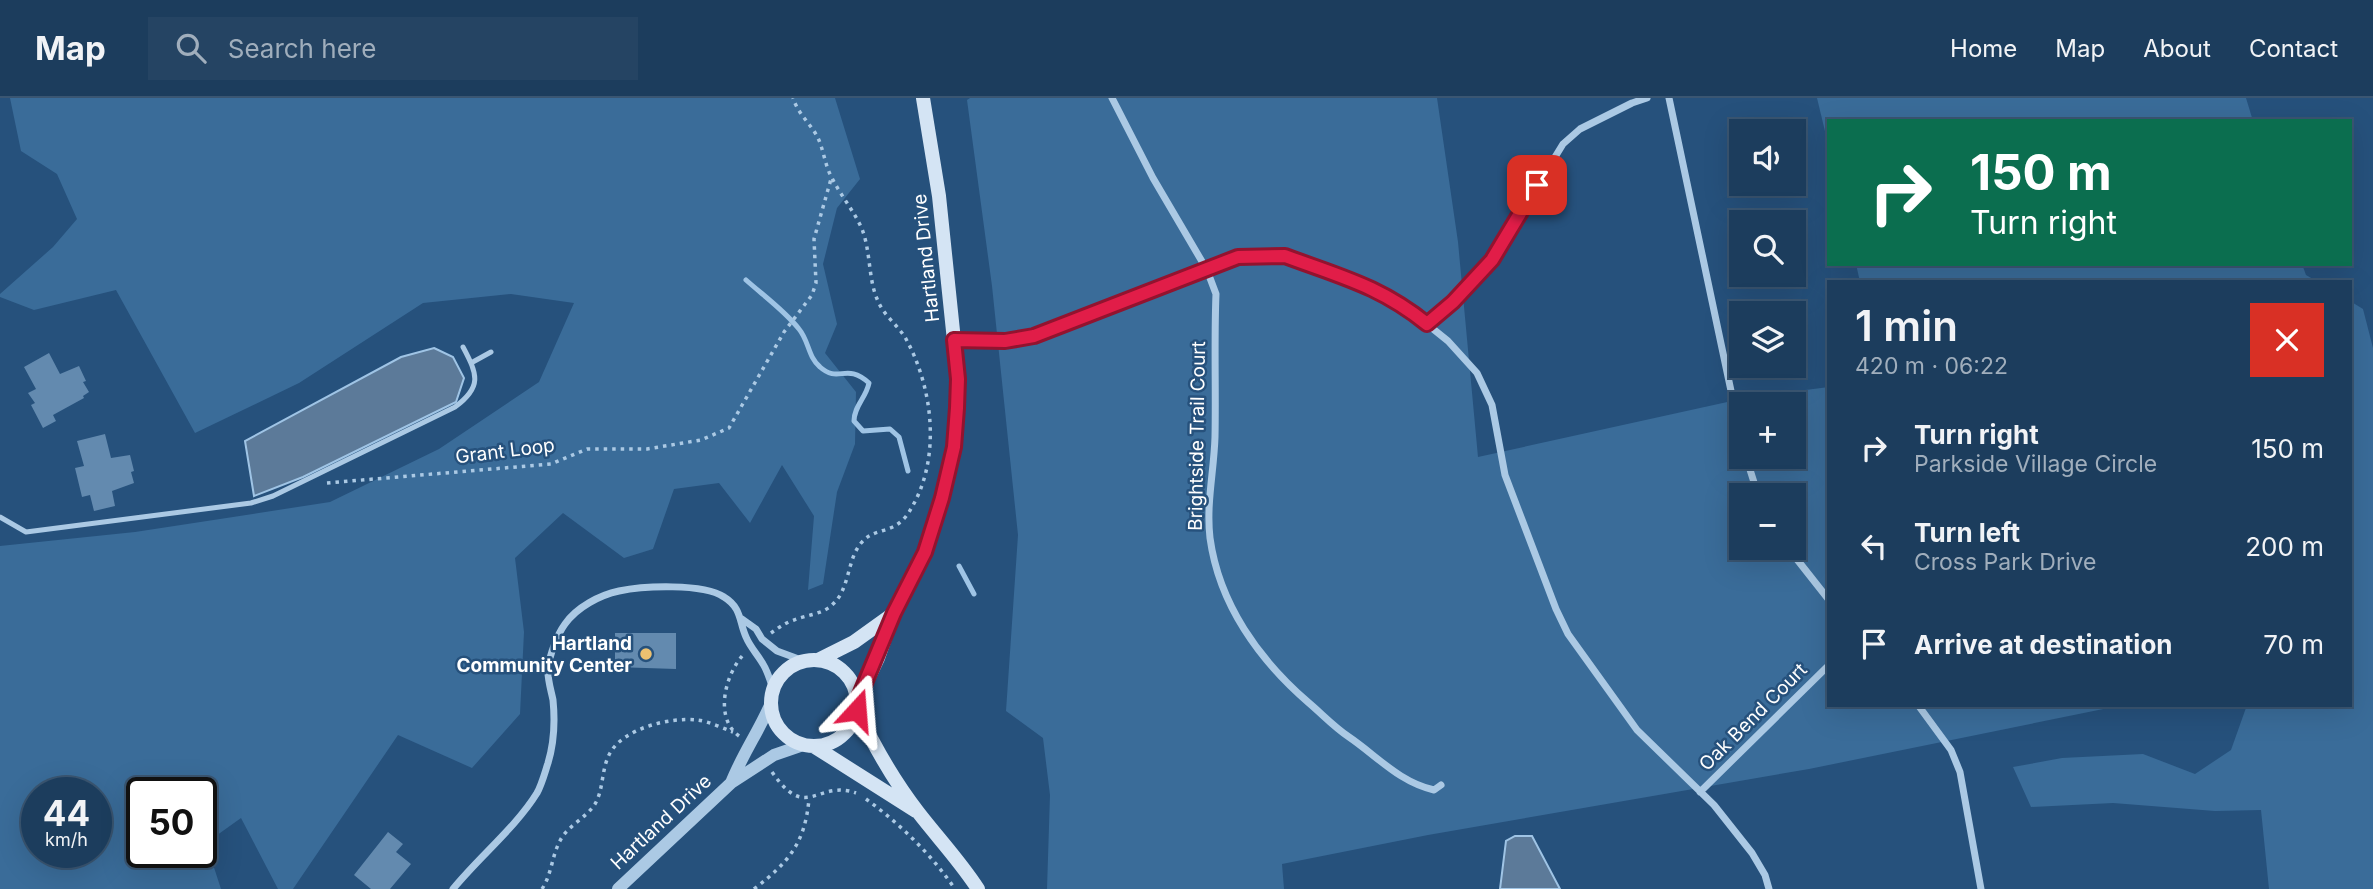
<!DOCTYPE html>
<meta charset="utf-8">
<style>
:root{--surface:#1c3d5d;--page:#254463;--text:#f1f3f6;--muted:#a0aebc;--line:#3a5672}
body{margin:0;font-family:Inter,sans-serif;background:var(--page);color:var(--text);height:100vh;display:flex;flex-direction:column;font-size:26px;white-space:nowrap}
*{box-sizing:border-box;margin:0}
p{font-size:23px;color:var(--muted)}
.icon{flex:none;width:38px;height:38px;fill:none;stroke:currentColor;stroke-width:2;stroke-linecap:round;stroke-linejoin:round}
.map{position:relative;flex:1;overflow:hidden}
.details{position:absolute;left:1827px;top:182px;width:525px;height:427px;display:flex;flex-direction:column;background:var(--surface);border-radius:0px;box-shadow:0 7px 28px #0002,0 0 0 2px var(--line)}
.details>*{flex:none}
.hud{position:absolute;left:1827px;top:21px;width:525px;height:147px;border-radius:0px;box-shadow:0 7px 28px #0002,0 0 0 2px var(--line);background:#0b6e4f;color:#fff;overflow:hidden}
.buttons{position:absolute;left:1729px;top:21px;display:grid;gap:14px}
.buttons a{display:grid;place-items:center;width:77px;height:77px;border-radius:0px;background:var(--surface);box-shadow:0 7px 28px #0002,0 0 0 2px var(--line);font-size:35px}
.speed{position:absolute;left:21px;top:679px;display:flex;gap:14px;font-size:35px;font-weight:700;text-align:center}
.speed>*{display:grid;place-content:center;width:91px;height:91px;border-radius:50%;background:var(--surface);box-shadow:0 7px 28px #0002,0 0 0 2px var(--line);line-height:1}
.speed small{font-size:18px;font-weight:400}
.speed .limit{border:4px solid #111;border-radius:10px;background:#fff;color:#111}
.pin{position:absolute;display:grid;place-items:center;width:60px;height:60px;color:#fff;margin:-30px;border-radius:14px;box-shadow:0 4px 10px #0006}
.me{position:absolute;width:77px;margin:-38px;rotate:19deg;stroke-linejoin:round;filter:drop-shadow(0 0 5px #0008)}
.turn{display:flex;align-items:center;gap:24px;height:147px;padding:0 28px;font-size:32px}
.turn .icon{width:91px;height:91px;stroke-width:2.5}
.turn b{display:block;font-size:49px;line-height:60px}
.round{display:grid;place-items:center;flex:none;width:74px;height:74px;border-radius:0px;background:var(--page)}
.head{display:flex;align-items:center;justify-content:space-between;height:119px;padding:0 28px}
h1{font-size:42px;font-weight:600;line-height:52px}
ul{padding:0;list-style:none}
li{display:flex;align-items:center;gap:21px;height:98px;padding:0 28px}
li div{flex:1}
li b{display:block;font-size:26px}
li em{font-style:normal}
header{display:flex;align-items:center;gap:42px;box-sizing:border-box;height:98px;padding:0 35px;background:var(--surface);border-bottom:2px solid var(--line)}
header strong{font-size:33px}
nav{display:flex;gap:38px;margin-inline-start:auto;font-size:24px}
.search{width:490px;height:63px;background:var(--page);display:flex;align-items:center;gap:18px;box-sizing:border-box;padding:0 24px;border-radius:0px;color:var(--muted);font-size:26px}
.map>svg:first-child{display:block}
.green{fill:#3a6c99;fill-rule:evenodd}
.water{fill:#5c7a99;stroke:#9fc4e5;stroke-width:2}
.lines{fill:none;stroke-linecap:round;stroke-linejoin:round}
.stream{stroke:#9fc4e5;stroke-width:5}
.building{fill:#638aaf}
.path{stroke:#abc9e4;stroke-width:3.5;stroke-dasharray:3.5 5;stroke-linecap:butt}
.service{stroke:#abc9e4;stroke-width:5}
.minor{stroke:#abc9e4;stroke-width:7}
.tertiary{stroke:#abc9e4;stroke-width:12}
.secondary{stroke:#d4e4f4;stroke-width:14}
.route-casing{stroke:#92132f;stroke-width:18}
.route{stroke:#e11d48;stroke-width:12}
.poi-dot{fill:#edc170;stroke:#26517c;stroke-width:2.5}
.labels{text-anchor:middle;dominant-baseline:central;stroke-width:5;stroke-linejoin:round;paint-order:stroke}
.street-label{font-size:19px;fill:#fff;stroke:#26517c}
.poi-label{font-size:19px;font-weight:bold;fill:#fff;stroke:#26517c;text-anchor:end}
</style>
<header>
<strong>Map</strong>
<div class="search"><svg class="icon" aria-label="search" viewBox="0 0 24 24"><circle cx="10" cy="10" r="6"/><path d="M15 15l6 6"/></svg>Search here</div>
<nav><a>Home</a><a>Map</a><a>About</a><a>Contact</a></nav>
</header>
<div class="map">
<svg width="2373" height="791" viewBox="0 0 2373 791">
<rect width="100%" height="100%" fill="#26517c"/>
<path class="green" d="M10 0H835L860 81 837 110 823 166 837 226 825 255 856 294 855 346 837 394 823 486 808 492 814 418 782 367 750 425 719 385 674 391 653 451 624 460 563 415 515 460 524 534 520 616 472 670 398 637 293 791H278L241 720 206 745 221 791H0V448L135 434 330 404 439 351 539 284 574 205 511 196 423 205 299 285 195 335 116 192 34 212 0 199V196L53 149 77 121 57 76 21 53ZM37 695H96V754H37ZM142 695H201V754H142Z
M970 0H1437L1458 144 1478 359 1750 299 1829 289V607H2123L1809 671 1428 737 1282 766 1284 791H1047L1050 697 1043 640 1006 613 1018 437 992 188 967 2ZM1741 306H1794V359H1741ZM1741 397H1794V450H1741Z
M1817 0H2246L2253 23H1829V50Z
M1856 166H2302L2306 177 2318 184H1860Z
M2350 203 2363 211 2373 250V791H2269L2261 712 2215 713 2113 705 2031 709 2013 669 2062 660 2143 656 2195 676 2231 652 2247 607H2350Z"/>
<path class="water" d="M434 250 453 259 464 280 456 304 303 379 254 398 245 343 401 259Z
M1515 738H1532L1560 791H1500L1506 743Z"/>
<g class="lines">
<path class="stream" d="M746 182C764 198 785 213 799 231 809 243 808 259 820 269 839 286 846 264 869 285 866 300 854 308 854 323L863 333 890 331 899 339 908 373
M959 468 974 496"/>
</g>
<path class="building" d="M49 255 60 276 79 268 86 283 83 284 89 294 83 298 84 300 53 317 56 323 43 330 31 307 35 305 28 295 36 291 24 269Z
M105 336 111 360 130 357 134 373 131 374 134 385 112 393 115 408 94 413 90 397 82 399 75 370 84 368 77 343Z
M615 535H676V571L615 569Z
M388 734 403 746 396 754 411 766 390 791H371L354 777Z"/>
<g class="lines">
<path class="path" d="M327 385 551 366 587 351H647L701 342 729 330 784 234 812 197 816 185 814 141 831 81
M771 535C778 530 785 525 794 522 806 517 824 516 833 506 850 491 847 460 862 444 877 427 896 439 912 409 941 359 933 290 906 241 898 227 884 218 878 203 868 182 871 154 862 131 854 113 841 98 832 80 825 68 824 53 818 40 811 26 798 16 793 0
M739 638C714 620 725 577 743 557
M772 674C807 725 817 681 856 695
M866 701C900 726 931 756 955 791
M542 791C552 776 552 756 561 741 569 727 586 720 595 706 604 691 601 671 610 655 624 630 670 619 697 622 708 623 722 630 733 634
M754 791C789 764 805 745 809 701"/>
<path class="service" d="M471 265 491 254
M0 419 26 434 251 405 273 398 455 309C482 289 478 277 463 249"/>
<path class="minor" d="M1112 0 1153 80 1207 172 1216 196C1214 244 1216 291 1215 339 1214 373 1206 406 1210 440 1219 506 1259 562 1309 605 1322 616 1334 629 1349 639 1377 658 1399 684 1434 692L1441 687
M1669 0 1741 340
M1427 226 1453 204 1492 162 1563 46 1580 31 1632 5 1647 0
M954 242 1005 243 1034 238 1238 159 1253 158H1285L1341 177 1390 198 1412 214 1448 243 1477 275 1492 307 1505 377 1556 511 1568 536 1637 632 1714 707 1752 755 1765 777 1769 791
M1746 359 1758 397
M1788 450 1829 502
M742 521 756 531 762 541 777 553 804 563
M1918 607 1951 652 1960 674 1981 791
M1700 694 1829 567
M453 791C479 759 516 729 537 695 542 686 545 674 548 665 554 645 555 622 553 602 551 592 547 580 548 570 550 556 557 537 565 526 577 509 600 497 619 493 643 488 703 485 724 499 742 510 739 524 746 539 750 549 758 557 763 566 768 574 770 582 773 591"/>
<path class="tertiary" d="M731 685C742 657 759 633 771 605
M618 791 731 685 774 657 803 647"/>
<path class="secondary" d="M771 605a43 43 0 1 1 86 0a43 43 0 1 1-86 0Z
M818 562 854 544 893 516
M857 604 878 560 894 515 925 454 937 419 954 349 958 281 939 98 923 0
M857 612C874 648 894 683 918 714 938 740 960 763 978 791
M815 649 916 713"/>
</g>
<g class="lines">
<g class="route-casing">
<path id="route" d="M857 612V604L894 515 925 454 942 400 954 349 957 310 958 281 954 242 1005 243 1034 238 1238 159 1285 158C1341 179 1380 188 1427 226L1453 204 1492 162 1537 87"/>
</g>
<use href="#route" class="route"/>
</g>
<circle class="poi-dot" cx="646" cy="556" r="7"/>
<g class="labels">
<g class="street-label">
<text transform="translate(926 160) rotate(-96)">Hartland Drive</text>
<text transform="translate(1197 338) rotate(-89)">Brightside Trail Court</text>
<text transform="translate(505 353) rotate(-7)">Grant Loop</text>
<text transform="translate(1753 619) rotate(-45)">Oak Bend Court</text>
<text transform="translate(661 724) rotate(-43)">Hartland Drive</text>
</g>
<g class="poi-label">
<text x="632" y="545">Hartland<tspan x="632" dy="22">Community Center</tspan></text>
</g>
</g>
</svg>
<div class="buttons">
<a><svg class="icon" aria-label="sound" viewBox="0 0 24 24"><path d="M4 9h4l5-4v14l-5-4H4zM17 9q2 3 0 6"/></svg></a>
<a><svg class="icon" aria-label="search" viewBox="0 0 24 24"><circle cx="10" cy="10" r="6"/><path d="M15 15l6 6"/></svg></a>
<a><svg class="icon" aria-label="layers" viewBox="0 0 24 24"><path d="M12 4l9 5-9 5-9-5zM3 14l9 5 9-5"/></svg></a>
<a>+</a>
<a>−</a>
</div>
<div class="speed"><div>44<small>km/h</small></div><div class="limit">50</div></div>
<div class="pin" style="left:1537px;top:87px;background:#d93025"><svg class="icon" aria-label="arrive" viewBox="0 0 24 24"><path d="M6 21V4h12l-3 4 3 4H6"/></svg></div>
<svg class="me" style="left:857px;top:612px" viewBox="-20 -20 40 40"><path d="M0-17L14 15 0 8-14 15z" fill="#e11d48" stroke="#fff" stroke-width="4"/></svg>
<div class="hud">
<div class="turn"><svg class="icon" aria-label="right" viewBox="0 0 24 24"><path d="M7 20v-9h11M14 6l5 5-5 5"/></svg><div><b>150 m</b>Turn right</div></div>
</div>
<section class="details">
<div class="head"><div><h1>1 min</h1><p>420 m · 06:22</p></div><a class="round" style="background:#d93025;color:#fff"><svg class="icon" aria-label="close" viewBox="0 0 24 24"><path d="M6 6l12 12M18 6L6 18"/></svg></a></div>
<ul>
<li><svg class="icon" aria-label="right" viewBox="0 0 24 24"><path d="M7 20v-9h11M14 6l5 5-5 5"/></svg><div><b>Turn right</b><p>Parkside Village Circle</p></div><em>150 m</em></li>
<li><svg class="icon" aria-label="left" viewBox="0 0 24 24"><path d="M17 20v-9H6M10 6l-5 5 5 5"/></svg><div><b>Turn left</b><p>Cross Park Drive</p></div><em>200 m</em></li>
<li><svg class="icon" aria-label="arrive" viewBox="0 0 24 24"><path d="M6 21V4h12l-3 4 3 4H6"/></svg><div><b>Arrive at destination</b></div><em>70 m</em></li>
</ul>
</section>
</div>
